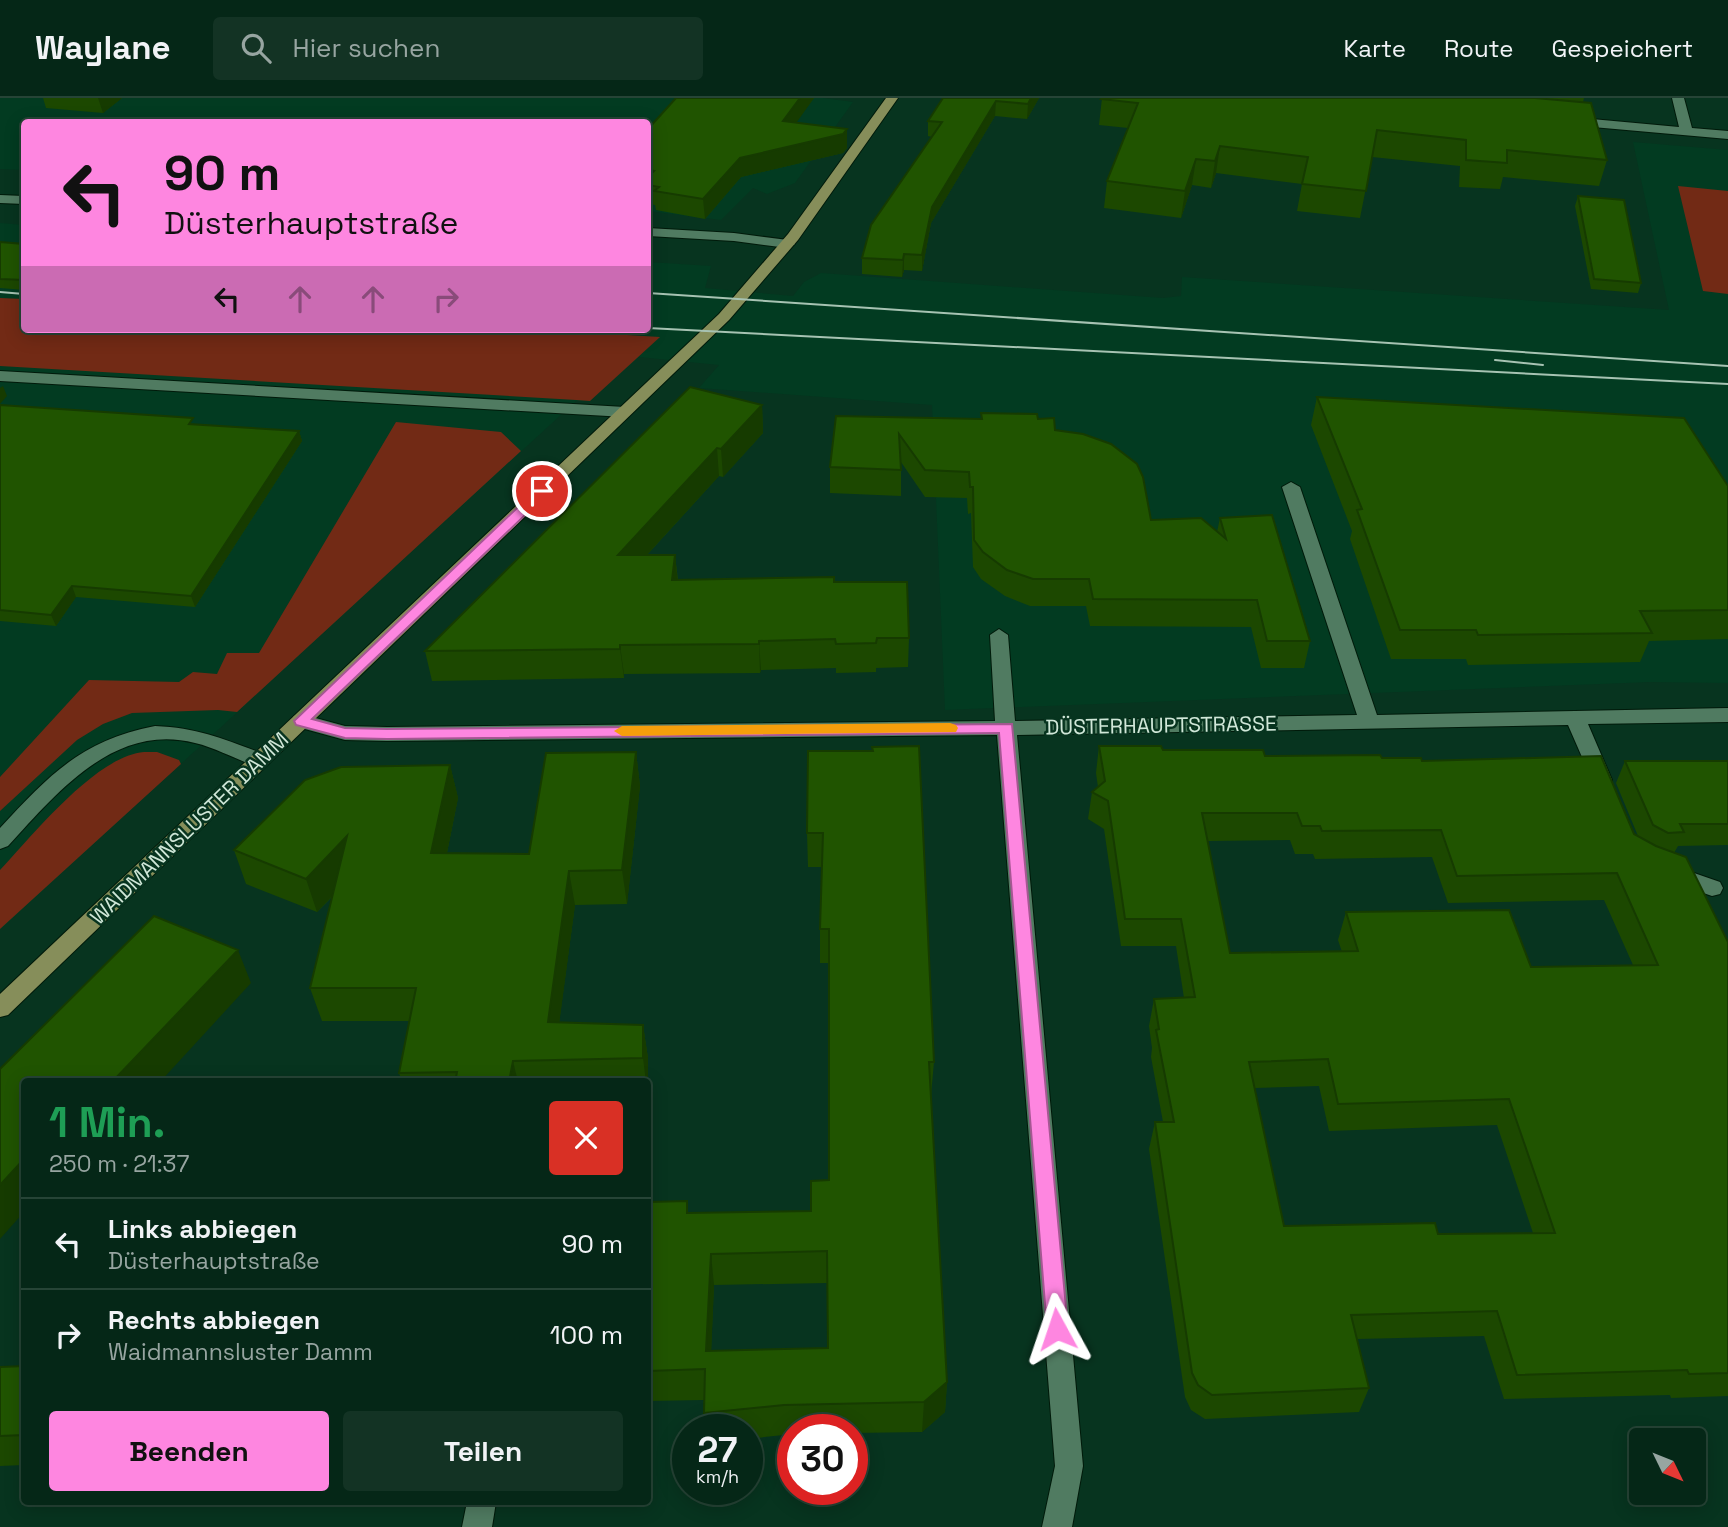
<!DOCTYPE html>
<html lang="de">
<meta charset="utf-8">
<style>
:root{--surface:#052717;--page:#133324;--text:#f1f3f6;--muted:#97a5a1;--line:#264436;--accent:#fe86e0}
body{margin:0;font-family:"Space Grotesk",sans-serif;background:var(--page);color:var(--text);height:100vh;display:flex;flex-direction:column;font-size:26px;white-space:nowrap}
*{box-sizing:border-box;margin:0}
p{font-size:23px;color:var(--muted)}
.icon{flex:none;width:38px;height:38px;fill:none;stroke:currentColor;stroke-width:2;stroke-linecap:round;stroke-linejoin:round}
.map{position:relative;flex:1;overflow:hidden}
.side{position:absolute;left:21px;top:980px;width:630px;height:427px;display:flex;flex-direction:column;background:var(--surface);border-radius:7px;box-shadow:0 4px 18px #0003,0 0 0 2px var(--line)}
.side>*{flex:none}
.top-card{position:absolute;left:21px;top:21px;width:630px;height:214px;border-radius:7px;box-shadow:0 4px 18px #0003,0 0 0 2px var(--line);background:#fe86e0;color:#111;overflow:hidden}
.needle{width:46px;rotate:133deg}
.buttons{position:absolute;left:1629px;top:1330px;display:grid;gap:14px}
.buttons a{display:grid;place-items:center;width:77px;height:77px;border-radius:7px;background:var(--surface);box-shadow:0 4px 18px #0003,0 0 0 2px var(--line);font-size:35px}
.speed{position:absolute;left:672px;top:1316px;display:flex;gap:14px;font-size:35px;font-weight:700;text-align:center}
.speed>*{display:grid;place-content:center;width:91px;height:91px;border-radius:50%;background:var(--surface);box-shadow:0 4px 18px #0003,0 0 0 2px var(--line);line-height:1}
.speed small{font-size:18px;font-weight:400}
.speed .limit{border:10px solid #d22;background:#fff;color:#111}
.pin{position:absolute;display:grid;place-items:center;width:60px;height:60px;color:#fff;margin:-30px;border:4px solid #fff;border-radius:50%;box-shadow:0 2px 7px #0007}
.me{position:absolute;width:77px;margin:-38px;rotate:355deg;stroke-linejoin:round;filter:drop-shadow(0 0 5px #0008)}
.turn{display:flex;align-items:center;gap:24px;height:147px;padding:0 28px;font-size:32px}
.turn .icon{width:91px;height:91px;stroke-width:2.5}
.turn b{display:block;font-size:49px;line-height:60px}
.lanes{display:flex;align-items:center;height:66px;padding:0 28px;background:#0003;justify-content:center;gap:35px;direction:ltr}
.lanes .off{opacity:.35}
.round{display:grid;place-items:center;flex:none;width:74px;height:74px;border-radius:7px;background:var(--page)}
.summary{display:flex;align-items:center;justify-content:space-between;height:119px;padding:0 28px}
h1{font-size:42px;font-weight:800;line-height:52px;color:#1e9e55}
.cta{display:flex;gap:14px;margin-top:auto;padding:14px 28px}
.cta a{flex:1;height:80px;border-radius:7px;background:var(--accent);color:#111;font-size:28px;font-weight:800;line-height:80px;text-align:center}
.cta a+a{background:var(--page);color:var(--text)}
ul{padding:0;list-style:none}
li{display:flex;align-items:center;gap:21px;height:91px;padding:0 28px;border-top:2px solid var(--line)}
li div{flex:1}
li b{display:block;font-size:26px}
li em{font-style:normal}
header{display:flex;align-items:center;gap:42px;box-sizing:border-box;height:98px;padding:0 35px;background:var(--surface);border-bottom:2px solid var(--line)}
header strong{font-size:33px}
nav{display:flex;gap:38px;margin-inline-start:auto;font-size:24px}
.search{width:490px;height:63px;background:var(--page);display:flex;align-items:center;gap:18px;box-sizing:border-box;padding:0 24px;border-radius:7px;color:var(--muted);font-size:26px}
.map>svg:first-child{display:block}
.built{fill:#023b21}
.green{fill:#722a15}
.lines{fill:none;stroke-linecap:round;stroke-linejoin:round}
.minor-casing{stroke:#001a0a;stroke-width:2}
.major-casing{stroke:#001a0a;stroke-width:2}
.minor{fill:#507b61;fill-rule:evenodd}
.major{fill:#868e5a;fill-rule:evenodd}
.tram{stroke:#a7c3b3;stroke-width:2}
.wall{fill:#1c4800;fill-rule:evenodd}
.shaded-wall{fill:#163b00}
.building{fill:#205400;stroke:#163b00;stroke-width:2;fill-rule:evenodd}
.route{fill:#fe86e0;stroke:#a55792;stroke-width:2}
.slow{fill:#f59e0b}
.labels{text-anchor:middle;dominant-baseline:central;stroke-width:5;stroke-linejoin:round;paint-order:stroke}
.street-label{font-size:21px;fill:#d0e7d8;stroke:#07341f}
</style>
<header>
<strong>Waylane</strong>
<div class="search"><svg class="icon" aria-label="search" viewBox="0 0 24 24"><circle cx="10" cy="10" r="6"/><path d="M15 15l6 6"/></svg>Hier suchen</div>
<nav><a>Karte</a><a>Route</a><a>Gespeichert</a></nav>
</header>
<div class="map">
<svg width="1728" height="1429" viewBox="0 0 1728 1429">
<rect width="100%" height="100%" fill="#07341f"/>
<path class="built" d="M0 0H823L853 4 795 85 767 96 753 90 721 122 648 113V24H24V72L0 71Z
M1633 44 1728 52V585L1650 584 945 612 932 307 699 290 719 267 639 259 590 303H576L0 832V125L24 127V231H648V164L711 168 705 190 793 198 804 184 821 175 1163 200 1181 198 1182 179 1669 212Z"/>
<path class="green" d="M1678 88 1728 93V196L1703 193Z
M0 200 24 201V231H527L660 239 590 303 576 302 0 268Z
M396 324 501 334 521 353 237 614 218 612 132 615 103 626 77 642 0 713V679L89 582 179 584 193 574 217 576 227 555H259Z
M144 654H157L179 662 181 666 0 831V772C33 737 96 658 144 654Z"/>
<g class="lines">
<g class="minor-casing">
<path id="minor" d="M1672 0H1684L1692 30 1728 33V41L1570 27 1564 23 1570 19 1679 29Z
M0 97 24 98V106L0 105Z
M648 130 734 135 788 142 795 146 788 150 734 143 648 138Z
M0 273 625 309 633 314 625 319 0 283Z
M1291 384 1300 389 1377 617 1728 610V624L1588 626 1612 682 1609 687H1595L1592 682 1568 627 1017 637 1083 1368 1072 1429H1042L1055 1368 997 637 387 643 345 642 294 628 291 623 294 618 301 616 345 628 387 629 995 623 990 537 999 531 1008 537 1015 623 1357 617 1282 389Z
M155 628C201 630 225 642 267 657L270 662 267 667 260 669C238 663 217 650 195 645 114 624 56 696 8 748L0 751V730C49 677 82 642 155 628Z
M1671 767 1720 784 1723 790 1720 796 1712 798 1663 781 1660 775 1663 769Z
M467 1404H496L492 1429H462Z"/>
</g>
<g class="major-casing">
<path id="major" d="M886 0H898L798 142 729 222 8 917 0 919V896L719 216 788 136Z"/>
</g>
<use href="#minor" class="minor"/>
<use href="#major" class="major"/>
<path class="tram" d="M0 194 24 196
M648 195 1728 268
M648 230 1728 286
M1495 262 1543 267"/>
</g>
<path class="wall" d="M43 0H122L103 15 46 10Z
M676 0H814L796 24 847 50 843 55 741 79 705 121 656 112 655 107 648 106V31Z
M943 0H1039L1027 21 995 18 931 125 922 173 904 172 902 179 862 176V160L932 39 928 38V23Z
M1102 0H1584L1583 4 1607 62 1599 88 1503 79 1500 91 1459 89 1460 68 1372 59 1360 120 1297 113 1302 86 1216 75 1211 90 1192 87 1181 120 1104 110 1107 83 1128 30 1099 27Z
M1578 98 1641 185 1638 195 1591 191 1575 108Z
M0 144 24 146V192L0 190Z
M1317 299 1728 388V541L1649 543 1640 564 1468 567 1466 561H1391L1350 441 1352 433 1311 327Z
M0 307 195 326 299 333 302 343 195 509 76 499 56 528 0 523Z
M762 307 763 335 723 379 719 378 647 457H675L678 482 834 484 909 540 908 569 876 570V574L836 575V570L761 572 760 575 624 576V580L432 583 425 553Z
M981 315 1038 321 1055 332 1151 422 1217 434 1220 420 1310 543 1304 570H1261L1251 529 1090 528 1086 508H1030L1005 498 981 481 973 469 971 415 968 416 967 400 925 399 901 364V398L830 395V369L836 318 981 321Z
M1099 648 1265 658 1382 660 1422 663 1634 736 1638 738 1616 685 1625 663H1728V747L1678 748 1674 755 1728 844V1298L1671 1300 1670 1297 1504 1301 1484 1238 1357 1241 1369 1290 1359 1314 1205 1321 1191 1312 1185 1299 1149 1051 1155 1024H1163L1151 959 1152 950 1149 928 1154 901 1184 900 1176 848H1121L1104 731 1088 721 1092 694 1098 689 1096 675ZM1290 742 1295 756H1313L1315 761 1432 759 1448 805 1604 802 1633 867 1531 869 1346 814 1338 842 1342 854 1230 855 1208 743ZM1319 988 1329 1033 1497 1027 1533 1135 1438 1136 1284 1128 1255 990Z
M872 649 934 964 931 997 947 1284 945 1314 922 1334 852 1335V1332H793V1336L747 1341V1332H706L704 1315V1302L648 1303V1104L689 1115 811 1113 829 1082V865H820V831L822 769H808L807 735 872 653ZM827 1185 828 1250 711 1253 714 1187Z
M636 654 640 688 627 806 575 807 559 925 643 927 648 960V993V984H402L399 975 409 923H322L310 890 333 798 317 814 246 786 234 752 450 667 458 700 447 755 529 756Z
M24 1268V1367L0 1368V1269Z"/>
<path class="shaded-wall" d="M98 0H122L103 15Z
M800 0H814L784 42 783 23Z
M1031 0H1039L1027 21 1028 6Z
M996 3 995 18 931 125 922 173V157L932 109Z
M847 31V50L843 55 741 79 705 121 703 101 740 60Z
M1220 48 1216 75 1211 90 1215 63Z
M1196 61 1192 87 1181 120 1185 93Z
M904 156V172L902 179 903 162Z
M3 288 7 298 0 306V290Z
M762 307 763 335 723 379 721 351Z
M299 333 302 343 195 509 191 498Z
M717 350 719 378 621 485 618 457Z
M675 457 678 486 672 482Z
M72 488 76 499 56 528 51 517Z
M759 543 761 572 760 575 759 546Z
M620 547 624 576V580L620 551Z
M636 654 640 688 627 806 622 772Z
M450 667 458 700 440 789 431 755Z
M347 738 357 772 317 814 306 781Z
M569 773 575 807 555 957 548 924Z
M238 852 251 885 160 984H112Z
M643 927 648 960V993V984H646L643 960Z
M513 963 518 984H509Z
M24 1061V1114L0 1141V1087Z
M711 1156 714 1187 710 1284 706 1253Z
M947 1284 945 1314 922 1334 924 1304Z"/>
<path class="building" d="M676 0H800L783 23 847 31 843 36 740 60 703 101 654 93 659 89 648 87V79L654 73 648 72V31Z
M943 0H1031L1028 6 996 3 932 109 922 157 904 156 903 162 862 160 871 127 942 24 928 23Z
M1102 0H1535L1591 5 1607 62 1507 52V65L1466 62V42L1377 32 1366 93 1302 86 1308 59 1220 48 1215 63 1196 61 1185 93 1107 83 1138 5 1101 1Z
M1578 98 1624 102 1641 185 1594 181Z
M0 144 24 146V182L0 181Z
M690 289 762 307 721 351 717 350 618 457H675L672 482 834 479V484H907L909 540H877L876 545 836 546 835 541 759 543V546L620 547V551L425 553Z
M1317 299 1684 320 1728 388V512L1640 513 1652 535 1478 537 1476 532H1400L1357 412 1362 411Z
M0 307 193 320 189 326 299 333 191 498 72 488 51 517 0 512Z
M981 315 1037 316 1038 321 1054 320 1055 332 1083 336 1111 346 1137 366 1143 379 1151 422 1201 420 1226 441 1220 420 1272 417 1310 543H1267L1257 502 1093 501 1089 481H1033L1007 472 983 454 974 442 973 389H970L969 374 925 372 899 336 901 372 830 369 836 318 982 321Z
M919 648 934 964H929L947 1284 924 1304 784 1307 704 1315 705 1271 648 1273V1104L687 1103V1115L811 1113V1083L829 1082V831H820L823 735H807L808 653H873L872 649ZM827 1153 828 1250 706 1253 711 1156Z
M1099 648H1161L1163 652H1263L1265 658 1380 657 1382 660H1421L1422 663 1601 658 1634 736 1656 748 1686 759 1728 844V1275L1689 1276 1687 1272 1517 1277 1497 1213 1351 1217 1369 1290 1212 1297 1198 1287 1192 1275 1155 1024H1174L1156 932 1159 931 1154 901 1195 899 1181 821H1125L1108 703 1092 694 1105 683ZM1202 715H1297L1302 728H1320L1322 733 1441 732 1457 778 1617 775 1658 867 1531 869 1509 812 1346 814 1358 853 1230 855ZM1328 961 1338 1006 1509 1001 1555 1135 1438 1136 1435 1125 1284 1128 1249 964Z
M636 654 622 772 569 773 548 924 643 927V960L513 963 509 984H455L457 974 399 975 416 890H310L347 738 306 781 234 752 305 682 341 669 450 667 431 755 529 756 546 655Z
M1625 663H1728V726H1680L1684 734 1668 735 1653 727Z
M154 818 238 852 112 984H24V1061L0 1087V971Z
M24 1268V1337L0 1338V1269Z"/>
<path class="route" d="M542 389 549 393 547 396 312 621 345 630 387 631 1012 626 1068 1231 1064 1237 1057 1240 1050 1237 1047 1231 999 635 387 641 345 640 296 627 294 623 538 390Z"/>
<path class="slow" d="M950 625 956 627 958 630 956 634 622 638 614 633 622 628Z"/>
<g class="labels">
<g class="street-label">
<text transform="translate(1161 627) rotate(-1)">DÜSTERHAUPTSTRASSE</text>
<text transform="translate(189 730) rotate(-44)">WAIDMANNSLUSTER DAMM</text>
</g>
</g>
</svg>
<div class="buttons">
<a><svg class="needle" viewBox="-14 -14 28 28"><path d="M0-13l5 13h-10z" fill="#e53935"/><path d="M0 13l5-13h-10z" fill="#97a5a1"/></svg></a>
</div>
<div class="speed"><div>27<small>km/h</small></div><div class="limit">30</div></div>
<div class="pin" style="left:542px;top:393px;background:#d93025"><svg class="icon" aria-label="arrive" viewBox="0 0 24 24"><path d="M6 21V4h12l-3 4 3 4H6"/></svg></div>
<svg class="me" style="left:1057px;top:1231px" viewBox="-20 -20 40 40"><path d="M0-17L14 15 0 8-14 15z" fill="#fe86e0" stroke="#fff" stroke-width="4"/></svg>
<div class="top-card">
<div class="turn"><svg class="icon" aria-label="left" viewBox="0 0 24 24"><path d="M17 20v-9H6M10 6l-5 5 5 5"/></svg><div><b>90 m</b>Düsterhauptstraße</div></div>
<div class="lanes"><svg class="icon" aria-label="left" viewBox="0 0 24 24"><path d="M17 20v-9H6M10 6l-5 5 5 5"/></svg><svg class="icon off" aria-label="ahead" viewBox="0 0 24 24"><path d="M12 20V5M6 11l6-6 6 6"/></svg><svg class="icon off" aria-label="ahead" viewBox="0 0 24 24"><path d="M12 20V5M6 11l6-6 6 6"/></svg><svg class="icon off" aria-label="right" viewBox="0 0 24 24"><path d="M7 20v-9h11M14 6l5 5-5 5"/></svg></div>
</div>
<section class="side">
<div class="summary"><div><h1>1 Min.</h1><p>250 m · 21:37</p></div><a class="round" style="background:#d93025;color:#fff"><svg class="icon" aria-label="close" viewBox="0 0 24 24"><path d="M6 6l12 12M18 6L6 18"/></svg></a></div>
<ul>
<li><svg class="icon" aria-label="left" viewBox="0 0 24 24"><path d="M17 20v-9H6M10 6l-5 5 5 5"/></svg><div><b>Links abbiegen</b><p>Düsterhauptstraße</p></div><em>90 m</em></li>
<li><svg class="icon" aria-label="right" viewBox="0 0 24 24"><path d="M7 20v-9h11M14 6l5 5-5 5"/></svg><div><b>Rechts abbiegen</b><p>Waidmannsluster Damm</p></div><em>100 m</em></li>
</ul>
<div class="cta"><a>Beenden</a><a>Teilen</a></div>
</section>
</div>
